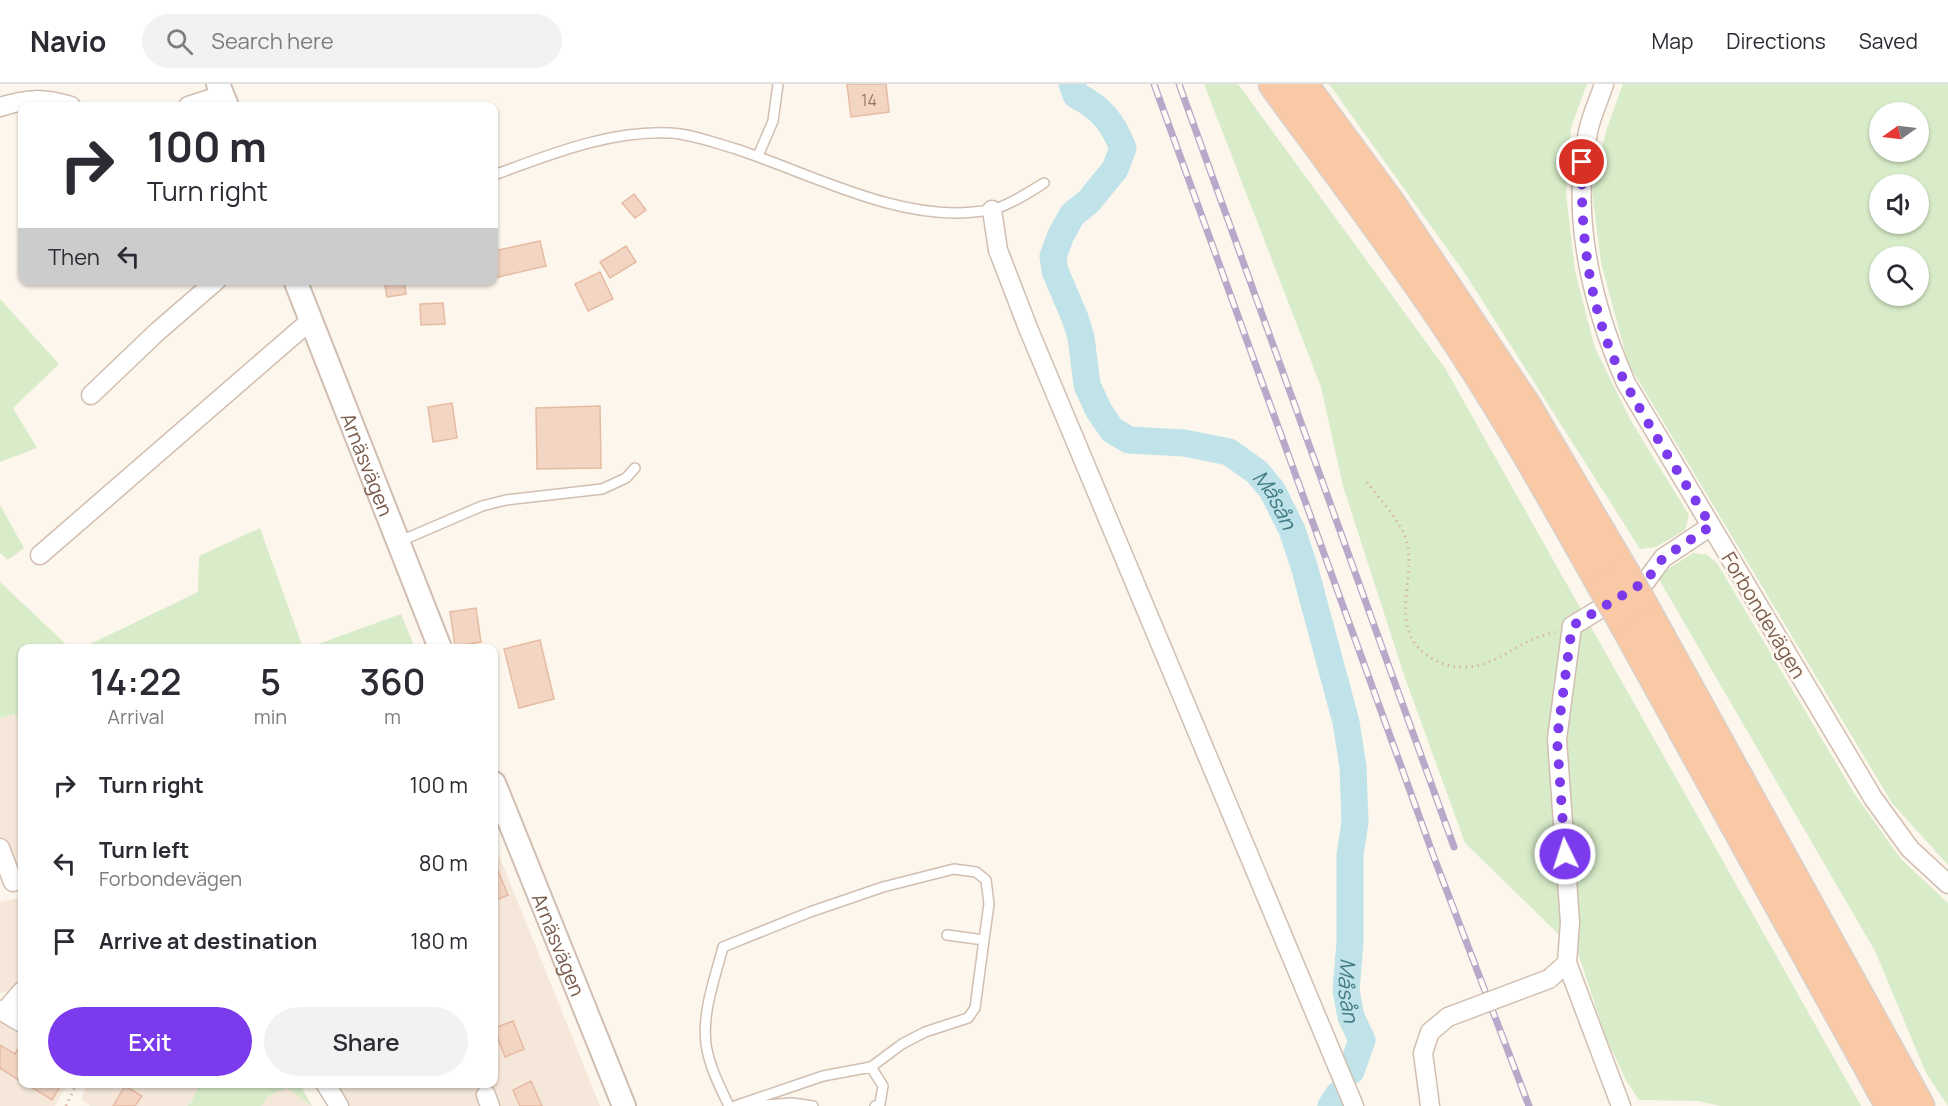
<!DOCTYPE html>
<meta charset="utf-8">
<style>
:root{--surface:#fff;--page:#f2f2f3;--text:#2b2b33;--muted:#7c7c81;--line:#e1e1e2;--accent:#7c3aed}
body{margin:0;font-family:Manrope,sans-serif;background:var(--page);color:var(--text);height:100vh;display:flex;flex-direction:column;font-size:22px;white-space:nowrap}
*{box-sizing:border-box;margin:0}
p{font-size:20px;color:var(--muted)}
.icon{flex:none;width:33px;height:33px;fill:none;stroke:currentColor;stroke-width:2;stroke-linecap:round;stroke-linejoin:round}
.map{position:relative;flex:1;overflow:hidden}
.details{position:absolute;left:18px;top:560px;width:480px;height:444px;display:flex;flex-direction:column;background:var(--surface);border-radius:12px;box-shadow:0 2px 4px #0004}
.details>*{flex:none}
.guide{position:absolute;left:18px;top:18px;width:480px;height:183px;border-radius:12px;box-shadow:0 2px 4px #0004;background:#fff;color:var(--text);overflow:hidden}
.needle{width:39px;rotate:256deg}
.buttons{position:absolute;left:1869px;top:18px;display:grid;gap:12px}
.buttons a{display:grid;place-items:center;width:60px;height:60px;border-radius:50%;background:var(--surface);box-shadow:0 2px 4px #0004;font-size:30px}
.pin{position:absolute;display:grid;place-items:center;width:51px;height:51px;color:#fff;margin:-26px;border:3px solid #fff;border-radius:50%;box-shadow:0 2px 6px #0007}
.me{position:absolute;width:66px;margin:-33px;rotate:356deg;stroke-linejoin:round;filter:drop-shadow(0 0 4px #0008)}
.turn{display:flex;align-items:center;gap:21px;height:126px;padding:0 30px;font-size:27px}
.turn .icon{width:78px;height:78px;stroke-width:2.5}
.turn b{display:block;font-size:42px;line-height:51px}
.then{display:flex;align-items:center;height:57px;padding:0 30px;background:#0003;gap:12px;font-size:22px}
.eta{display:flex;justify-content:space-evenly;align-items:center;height:102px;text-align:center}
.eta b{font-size:36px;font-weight:600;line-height:42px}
.primary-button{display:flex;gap:12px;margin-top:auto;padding:12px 30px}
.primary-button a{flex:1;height:69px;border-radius:36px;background:var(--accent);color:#fff;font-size:24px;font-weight:600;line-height:69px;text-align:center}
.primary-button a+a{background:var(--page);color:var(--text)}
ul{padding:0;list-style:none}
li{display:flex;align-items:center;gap:18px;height:78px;padding:0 30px}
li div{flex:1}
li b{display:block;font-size:22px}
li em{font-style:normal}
header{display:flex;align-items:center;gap:36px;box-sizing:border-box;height:84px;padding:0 30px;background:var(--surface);border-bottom:2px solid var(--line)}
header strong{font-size:28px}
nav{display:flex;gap:33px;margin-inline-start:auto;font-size:21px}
.search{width:420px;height:54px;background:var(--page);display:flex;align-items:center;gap:15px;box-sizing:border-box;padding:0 21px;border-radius:33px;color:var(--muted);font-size:22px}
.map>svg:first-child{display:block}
.residential{fill:#f5e8da}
.green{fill:#d8ecc9;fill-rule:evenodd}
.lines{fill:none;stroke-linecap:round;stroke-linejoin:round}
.river{stroke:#bfe3e8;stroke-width:27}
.building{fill:#f3d5c3;stroke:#e6bba3;stroke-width:1.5}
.service-casing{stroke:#d1beb0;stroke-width:12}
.minor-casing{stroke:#d1beb0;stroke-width:21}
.tertiary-casing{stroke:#d1beb0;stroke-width:26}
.trunk-casing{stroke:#dad1cd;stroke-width:33}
.path{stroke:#d9b8a5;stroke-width:3;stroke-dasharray:1.5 4.5;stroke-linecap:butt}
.service{stroke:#fff;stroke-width:9}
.minor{stroke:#fff;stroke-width:18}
.tertiary{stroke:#fff;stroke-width:22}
.trunk{stroke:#f9c8a4;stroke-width:30}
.rail-casing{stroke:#b9a8c9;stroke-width:7}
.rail{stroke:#fffaf3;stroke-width:4.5;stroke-dasharray:14;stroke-linecap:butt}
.minor-bridge-casing{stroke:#d1beb0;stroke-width:21;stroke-linecap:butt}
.trunk-bridge-casing{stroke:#dad1cd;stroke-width:33;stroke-linecap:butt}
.minor-bridge{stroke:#fff;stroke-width:18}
.trunk-bridge{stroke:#f9c8a4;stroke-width:30}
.route{stroke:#7c3aed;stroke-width:10;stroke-dasharray:0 18}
.labels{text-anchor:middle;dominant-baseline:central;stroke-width:5;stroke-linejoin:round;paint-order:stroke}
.number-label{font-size:16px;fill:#987a6a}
.street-label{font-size:20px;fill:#7a5c4d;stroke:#fffaf3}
.water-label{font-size:21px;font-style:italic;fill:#437c86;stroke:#fffaf3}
</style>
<header>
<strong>Navio</strong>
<div class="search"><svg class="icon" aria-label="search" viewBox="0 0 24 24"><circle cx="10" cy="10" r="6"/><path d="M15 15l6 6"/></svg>Search here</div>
<nav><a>Map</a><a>Directions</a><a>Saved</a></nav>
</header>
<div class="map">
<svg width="1948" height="1022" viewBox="0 0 1948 1022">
<rect width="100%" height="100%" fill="#fdf6ec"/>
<path class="residential" d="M14 630 22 641V788L0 790V634Z
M494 759 600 1022H346L332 999H494Z
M22 813V900L12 907 0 909V818Z
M0 934 22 947V999H68L55 1022H0Z
M88 999H199L192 1017 187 1022H90L81 1015Z
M287 1003 312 1022H261L268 1012Z"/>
<path class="green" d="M1204 0H1238L1445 284 1861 1022H1720L1698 1017 1639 1016 1627 998 1606 954 1578 869 1465 759 1405 594 1343 402 1321 303Z
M1329 0H1587L1571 44 1566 109 1575 187 1595 264 1631 337 1689 431 1685 446 1656 463 1640 465 1466 191Z
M1623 0H1948V781L1892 719 1628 279 1601 179 1592 107 1606 47ZM1880 28H1918V68H1880ZM1880 100H1918V140H1880ZM1880 172H1918V212H1880Z
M0 215 59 280 13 324 37 364 0 378Z
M0 421 24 464 8 476 0 469Z
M260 444 303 564H82L198 508 199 472Z
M1693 469 1707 471 1717 479 1854 709 1901 775 1948 819V1022L1926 989 1875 867 1657 492Z
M0 498 70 564H22V641L14 630 0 634Z
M401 530 415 564H307Z
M199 999H299L312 1022 287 1004 268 1012 261 1022H187L192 1017Z"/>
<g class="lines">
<g class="river">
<path id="s1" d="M1072 0 1076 11C1101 24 1112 37 1123 64L1115 85 1089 117 1072 131 1061 151 1053 172 1055 187 1075 234 1081 253 1087 301 1099 327 1112 346 1129 356 1184 359 1229 368 1257 388 1272 406 1292 446 1304 482 1346 638 1353 683 1355 738 1350 771V859L1346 906 1351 933 1362 956 1351 987"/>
<path d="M1331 1022 1339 1010"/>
</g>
</g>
<path class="building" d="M847 0H886L889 28 851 33Z
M634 110 646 126 635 134 622 119Z
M540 157 546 182 494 194V167Z
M626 162 636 178 610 194 600 178Z
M600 188 613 215 588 227 575 200Z
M384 196H404L406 210 387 213Z
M443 219 445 240 421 241 420 220Z
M452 319 457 354 433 358 428 323Z
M600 322 601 384 537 385 536 324Z
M476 524 481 558 455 562 450 528Z
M540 556 554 615 519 624 504 565Z
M494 777 508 811 494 817Z
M513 937 524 965 505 973 494 944Z
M22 958V998L0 984V961L15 970Z
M531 997 542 1022H520L513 1006Z
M25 999H62L52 1016Z
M125 1002 142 1012 135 1022H113Z"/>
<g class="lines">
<g class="service-casing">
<path id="service" d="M758 72 773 37 778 0
M494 91C549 71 609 46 670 49 692 50 715 59 736 65 809 89 896 136 973 128 980 127 988 127 995 125 1013 119 1028 109 1044 99
M398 458 482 422 506 416 602 405 626 394 635 384
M871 983 902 960 925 948 968 934 975 924 984 856 947 851
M729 1022C720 1003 709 982 706 960 702 928 715 894 723 863L810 828 883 803 954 785 976 788 986 796 989 820 984 856
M735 1022 823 992 871 983 883 1002 880 1020 875 1022
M753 1022 792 1019 813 1022"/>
</g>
<g class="minor-casing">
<path id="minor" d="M1604 0C1599 16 1591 32 1588 48 1570 133 1592 221 1626 299L1873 714 1910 765 1948 800
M188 22 222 11
M0 23C28 14 43 14 71 22
M992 126 998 166 1028 244 1354 1022
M91 311 157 248 217 196
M40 471 311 236
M0 764 13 798
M1567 879 1621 1022
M1549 895 1567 879 1570 838 1557 655 1572 542 1646 497 1663 474 1711 442
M0 926 22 939
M4 928 22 907
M325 999 339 1022
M486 1011 490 1022
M1430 1022 1423 969 1430 948 1448 933"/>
</g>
<g class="tertiary-casing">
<g id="tertiary">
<path d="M218 0 227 22"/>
<path id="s2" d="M295 196 440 564"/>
<path id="s3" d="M494 699 624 1022"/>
</g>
</g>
<g class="trunk-casing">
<path id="trunk" d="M1274 0C1331 78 1389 155 1443 235 1502 322 1553 413 1604 504
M1302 0 1388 117 1525 321 1624 489
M1640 517 1919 1022
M1619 529 1891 1022"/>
</g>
<path class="path" d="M1367 398C1378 413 1397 434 1404 450 1421 486 1385 543 1427 571 1438 579 1451 584 1466 583 1488 583 1509 567 1529 557 1537 553 1546 551 1555 548
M66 1022 77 999"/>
<use href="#service" class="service"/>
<use href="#minor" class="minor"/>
<use href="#tertiary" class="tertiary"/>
<use href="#trunk" class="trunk"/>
<g class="rail-casing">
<path id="rail" d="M1154 0 1435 776 1529 1022
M1179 0 1454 763"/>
</g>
<use href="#rail" class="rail"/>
<g class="minor-bridge-casing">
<path id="minor-bridge" d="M1448 933 1549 895"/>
</g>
<g class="trunk-bridge-casing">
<path id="trunk-bridge" d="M1624 489 1640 517
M1604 504 1619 529"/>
</g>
<use href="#minor-bridge" class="minor-bridge"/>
<use href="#trunk-bridge" class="trunk-bridge"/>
</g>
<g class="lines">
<path class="route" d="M1565 770 1557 655 1572 542 1646 497 1663 474 1711 442C1683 395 1652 348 1626 300 1590 233 1580 153 1582 78"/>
</g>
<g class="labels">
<g class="number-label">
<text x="869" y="16">14</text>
</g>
<g class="street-label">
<text stroke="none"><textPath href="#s2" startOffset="198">Arnäsvägen</textPath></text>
<text transform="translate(1764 531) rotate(59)">Forbondevägen</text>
<text stroke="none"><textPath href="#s3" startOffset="174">Arnäsvägen</textPath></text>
</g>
<g class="water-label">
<text stroke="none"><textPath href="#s1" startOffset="590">Måsån</textPath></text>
<text stroke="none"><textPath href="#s1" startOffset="1094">Måsån</textPath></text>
</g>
</g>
</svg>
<div class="buttons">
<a><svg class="needle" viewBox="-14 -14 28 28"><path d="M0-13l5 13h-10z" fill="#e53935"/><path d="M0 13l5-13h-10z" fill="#7c7c81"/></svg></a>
<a><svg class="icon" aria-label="sound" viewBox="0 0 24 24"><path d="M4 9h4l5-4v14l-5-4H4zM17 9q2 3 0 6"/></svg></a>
<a><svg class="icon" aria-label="search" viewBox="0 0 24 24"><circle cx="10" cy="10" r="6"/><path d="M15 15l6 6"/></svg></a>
</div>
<div class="pin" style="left:1582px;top:78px;background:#d93025"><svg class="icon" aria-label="arrive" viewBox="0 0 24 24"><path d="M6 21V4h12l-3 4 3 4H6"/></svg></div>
<svg class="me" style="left:1565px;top:770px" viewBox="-20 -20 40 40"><circle r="17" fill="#7c3aed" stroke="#fff" stroke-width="3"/><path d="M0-11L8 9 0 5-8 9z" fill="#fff"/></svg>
<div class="guide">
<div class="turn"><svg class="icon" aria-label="right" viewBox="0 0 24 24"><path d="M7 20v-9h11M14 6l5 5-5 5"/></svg><div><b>100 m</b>Turn right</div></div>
<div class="then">Then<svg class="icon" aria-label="left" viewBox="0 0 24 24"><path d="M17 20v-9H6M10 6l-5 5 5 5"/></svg></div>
</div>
<section class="details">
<div class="eta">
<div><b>14:22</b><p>Arrival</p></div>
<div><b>5</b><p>min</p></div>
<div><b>360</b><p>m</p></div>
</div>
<ul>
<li><svg class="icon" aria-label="right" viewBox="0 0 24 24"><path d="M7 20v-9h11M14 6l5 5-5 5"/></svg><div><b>Turn right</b></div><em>100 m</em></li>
<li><svg class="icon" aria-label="left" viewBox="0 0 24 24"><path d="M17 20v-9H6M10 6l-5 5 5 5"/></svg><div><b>Turn left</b><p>Forbondevägen</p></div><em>80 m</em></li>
<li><svg class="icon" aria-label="arrive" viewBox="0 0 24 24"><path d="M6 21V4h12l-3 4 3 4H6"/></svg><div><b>Arrive at destination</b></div><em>180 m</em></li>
</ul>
<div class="primary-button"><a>Exit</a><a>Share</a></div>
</section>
</div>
